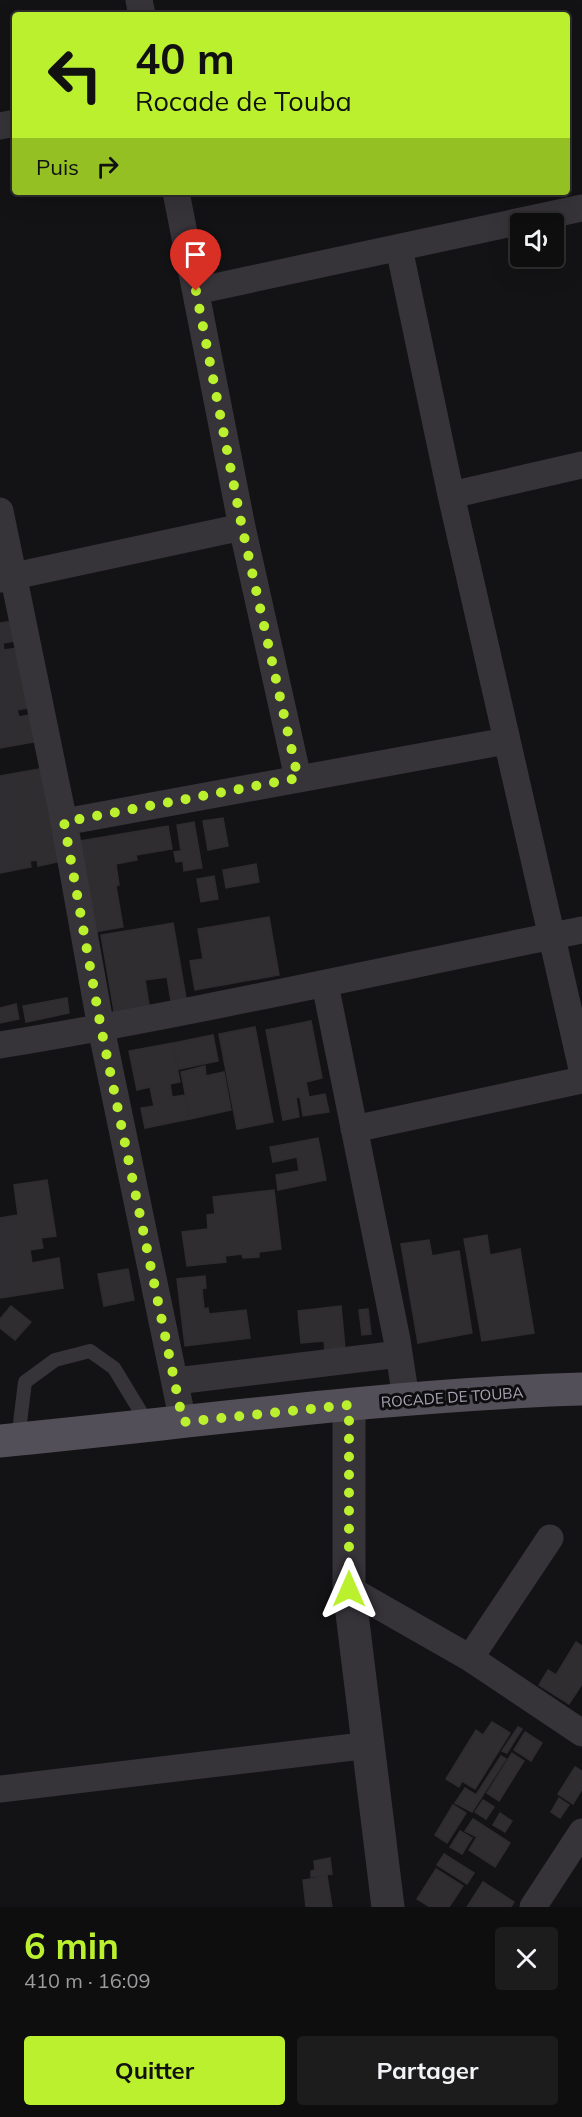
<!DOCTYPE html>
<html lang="fr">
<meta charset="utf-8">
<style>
:root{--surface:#0e0e0f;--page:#1c1c1d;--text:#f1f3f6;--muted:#9b9c9e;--line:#2e2e2f;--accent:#bbf02e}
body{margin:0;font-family:Mulish,sans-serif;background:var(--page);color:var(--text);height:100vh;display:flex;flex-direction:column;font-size:22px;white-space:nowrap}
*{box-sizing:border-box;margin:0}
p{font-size:20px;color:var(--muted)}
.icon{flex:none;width:33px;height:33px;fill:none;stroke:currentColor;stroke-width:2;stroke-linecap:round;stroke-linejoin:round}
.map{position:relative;height:1907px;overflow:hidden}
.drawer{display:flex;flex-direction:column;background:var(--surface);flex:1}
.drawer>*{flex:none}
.guide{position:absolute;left:12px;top:12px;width:558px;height:183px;border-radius:6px;box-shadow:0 6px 24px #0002,0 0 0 2px var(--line);background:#bbf02e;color:#111;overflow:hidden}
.tools{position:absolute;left:510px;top:213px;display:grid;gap:12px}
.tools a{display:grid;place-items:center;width:54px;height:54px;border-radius:6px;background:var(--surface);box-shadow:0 6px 24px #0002,0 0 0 2px var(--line);font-size:30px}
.pin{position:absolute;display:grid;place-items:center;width:51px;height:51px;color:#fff;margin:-62px -26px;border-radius:50% 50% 50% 0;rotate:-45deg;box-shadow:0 0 6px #0007}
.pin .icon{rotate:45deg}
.me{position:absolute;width:66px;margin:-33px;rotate:0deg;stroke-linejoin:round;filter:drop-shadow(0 0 4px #0008)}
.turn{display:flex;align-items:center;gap:21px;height:126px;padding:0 24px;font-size:27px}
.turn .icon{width:78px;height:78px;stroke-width:2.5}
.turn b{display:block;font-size:42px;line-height:51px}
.then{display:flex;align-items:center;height:57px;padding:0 24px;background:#0003;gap:12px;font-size:22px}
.round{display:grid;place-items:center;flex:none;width:63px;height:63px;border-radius:6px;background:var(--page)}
.summary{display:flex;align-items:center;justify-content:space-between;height:102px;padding:0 24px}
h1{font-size:36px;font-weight:700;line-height:45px;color:var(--accent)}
.primary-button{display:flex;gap:12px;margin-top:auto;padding:12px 24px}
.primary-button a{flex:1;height:69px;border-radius:6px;background:var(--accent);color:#111;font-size:24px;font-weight:700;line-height:69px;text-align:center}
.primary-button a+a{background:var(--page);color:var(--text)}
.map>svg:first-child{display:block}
.building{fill:#2f2d30;stroke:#2f2c30;stroke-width:1.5}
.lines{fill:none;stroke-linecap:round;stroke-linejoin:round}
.service{stroke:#363339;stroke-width:14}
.minor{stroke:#363339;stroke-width:27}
.tertiary{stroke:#363339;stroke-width:33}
.primary{stroke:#534f58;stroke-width:33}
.route{stroke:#bbf02e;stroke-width:10;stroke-dasharray:0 18}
.labels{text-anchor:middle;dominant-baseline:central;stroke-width:6;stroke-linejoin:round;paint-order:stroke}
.street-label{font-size:15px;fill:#a9a4b4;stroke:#0e0d0f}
</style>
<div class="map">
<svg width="582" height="1907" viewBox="0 0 582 1907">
<rect width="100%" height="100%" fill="#131214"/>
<path class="building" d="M12 621 16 641 3 643 4 650 17 648 28 708 17 710 19 717 30 715 34 742 0 748V623Z
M44 768 62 861 38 866 37 860 30 861 31 867 0 873V776Z
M223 818 228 846 208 850 203 821Z
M194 822 202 868 184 871 183 861 176 862 174 852 181 851 177 825Z
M168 826 172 849 136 855 137 860 116 864 119 885 116 886 123 927 95 932 79 841Z
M256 864 259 882 226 888 223 870Z
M214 876 218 899 201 902 197 879Z
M269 917 279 975 195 990 190 961 203 959 198 929Z
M173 923 186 998 171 1001 167 977 145 980 149 1005 114 1011 101 935Z
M67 998 69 1013 26 1022 23 1006Z
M16 1004 19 1019 0 1023V1008Z
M311 1021 322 1078 306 1082 309 1097 325 1094 329 1112 303 1116 300 1097 296 1098 299 1117 283 1120 266 1030Z
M255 1027 273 1122 237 1129 219 1034Z
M213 1035 218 1061 179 1069 173 1043Z
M172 1043 180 1082 170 1084 172 1097 185 1095 190 1119 145 1128 141 1108 154 1106 150 1087 137 1090 129 1051Z
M205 1066 206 1076 224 1072 231 1110 190 1119 181 1072Z
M318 1138 326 1180 278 1190 276 1175 299 1171 297 1157 273 1162 270 1147Z
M47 1180 56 1236 41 1238 43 1248 30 1250 32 1263 59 1258 63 1288 0 1298V1218L18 1215 14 1185Z
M274 1190 281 1249 259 1252V1257L243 1258 242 1254 225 1256 226 1262 187 1266 182 1232 208 1229 207 1215 215 1214 213 1197Z
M487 1235 490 1255 520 1249 534 1333 482 1341 464 1239Z
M429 1240 432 1256 459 1251 472 1333 418 1343 401 1244Z
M128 1269 134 1300 104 1306 98 1274Z
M205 1276 206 1288 202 1289 204 1309 208 1308 209 1314 246 1310 250 1338 185 1346 177 1279Z
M11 1306 31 1322 15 1340 0 1328V1319Z
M341 1306 345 1348 325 1351 324 1341 301 1343 298 1311Z
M368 1309 371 1334 362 1335 359 1310Z
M576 1642 582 1646V1684L569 1704 539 1685 548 1670 556 1675Z
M492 1722 510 1733 475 1789 462 1781 459 1787 446 1779 476 1730 483 1735Z
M518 1727 522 1729 507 1753 502 1751Z
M525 1732 542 1743 531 1761 514 1750Z
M512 1753 524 1761 499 1801 487 1793Z
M501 1756 506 1759 472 1812 455 1803 465 1788 476 1795Z
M575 1767 582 1771V1789L573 1804 558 1794Z
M559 1798 569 1805 560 1818 551 1812Z
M483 1800 494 1807 486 1819 475 1812Z
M453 1805 466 1813 447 1843 435 1835Z
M500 1813 512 1821 505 1832 493 1825Z
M473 1819 510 1843 495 1867 469 1850 477 1837 465 1831Z
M460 1831 472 1838 462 1854 450 1847Z
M444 1854 474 1873 467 1884 437 1865Z
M330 1858 332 1874 311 1877V1871L315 1870 314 1861Z
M436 1869 463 1886 449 1907H430L417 1899Z
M327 1876 332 1907H306L303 1880Z
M483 1882 514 1902 511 1907H467Z"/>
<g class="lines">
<path class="service" d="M18 1439 25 1382 55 1360 90 1351 114 1368 148 1424"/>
<path class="minor" d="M139 0 142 15
M0 126 15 123
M176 192 242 527 298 778
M399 248 451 495 582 1069
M196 291 582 208
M451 495 582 465
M0 511 64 822 101 1028 183 1422
M0 579 242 527
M64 822 506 741
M325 984 397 1340 406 1399
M0 1045C195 1013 388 969 582 930
M354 1129 582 1080
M176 1381 399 1354
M349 1589 470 1658 582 1733
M470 1658 550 1538
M0 1789 370 1745
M533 1907 582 1832"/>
<path class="tertiary" d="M349 1405V1589L388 1907"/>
<path class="primary" d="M0 1441C194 1422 387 1395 582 1389"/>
</g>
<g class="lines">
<path class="route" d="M196 291 242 527 298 778 64 822 101 1028 183 1422 349 1405V1589"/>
</g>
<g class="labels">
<g class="street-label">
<text transform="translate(452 1397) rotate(-4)">ROCADE DE TOUBA</text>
</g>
</g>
</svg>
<div class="tools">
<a><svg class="icon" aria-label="sound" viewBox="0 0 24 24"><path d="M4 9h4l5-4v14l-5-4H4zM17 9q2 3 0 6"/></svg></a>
</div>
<div class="pin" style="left:196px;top:291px;background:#d93025"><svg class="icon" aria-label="arrive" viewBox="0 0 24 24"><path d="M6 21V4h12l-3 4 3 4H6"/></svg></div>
<svg class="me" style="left:349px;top:1589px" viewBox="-20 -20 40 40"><path d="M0-17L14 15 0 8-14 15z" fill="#bbf02e" stroke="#fff" stroke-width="4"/></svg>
<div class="guide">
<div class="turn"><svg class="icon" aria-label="left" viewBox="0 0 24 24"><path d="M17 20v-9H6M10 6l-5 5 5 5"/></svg><div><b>40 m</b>Rocade de Touba</div></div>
<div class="then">Puis<svg class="icon" aria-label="right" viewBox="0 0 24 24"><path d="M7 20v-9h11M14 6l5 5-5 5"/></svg></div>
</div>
</div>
<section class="drawer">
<div class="summary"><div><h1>6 min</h1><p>410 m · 16:09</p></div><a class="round"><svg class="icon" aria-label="close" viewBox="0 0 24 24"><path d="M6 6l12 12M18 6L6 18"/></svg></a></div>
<div class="primary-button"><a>Quitter</a><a>Partager</a></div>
</section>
